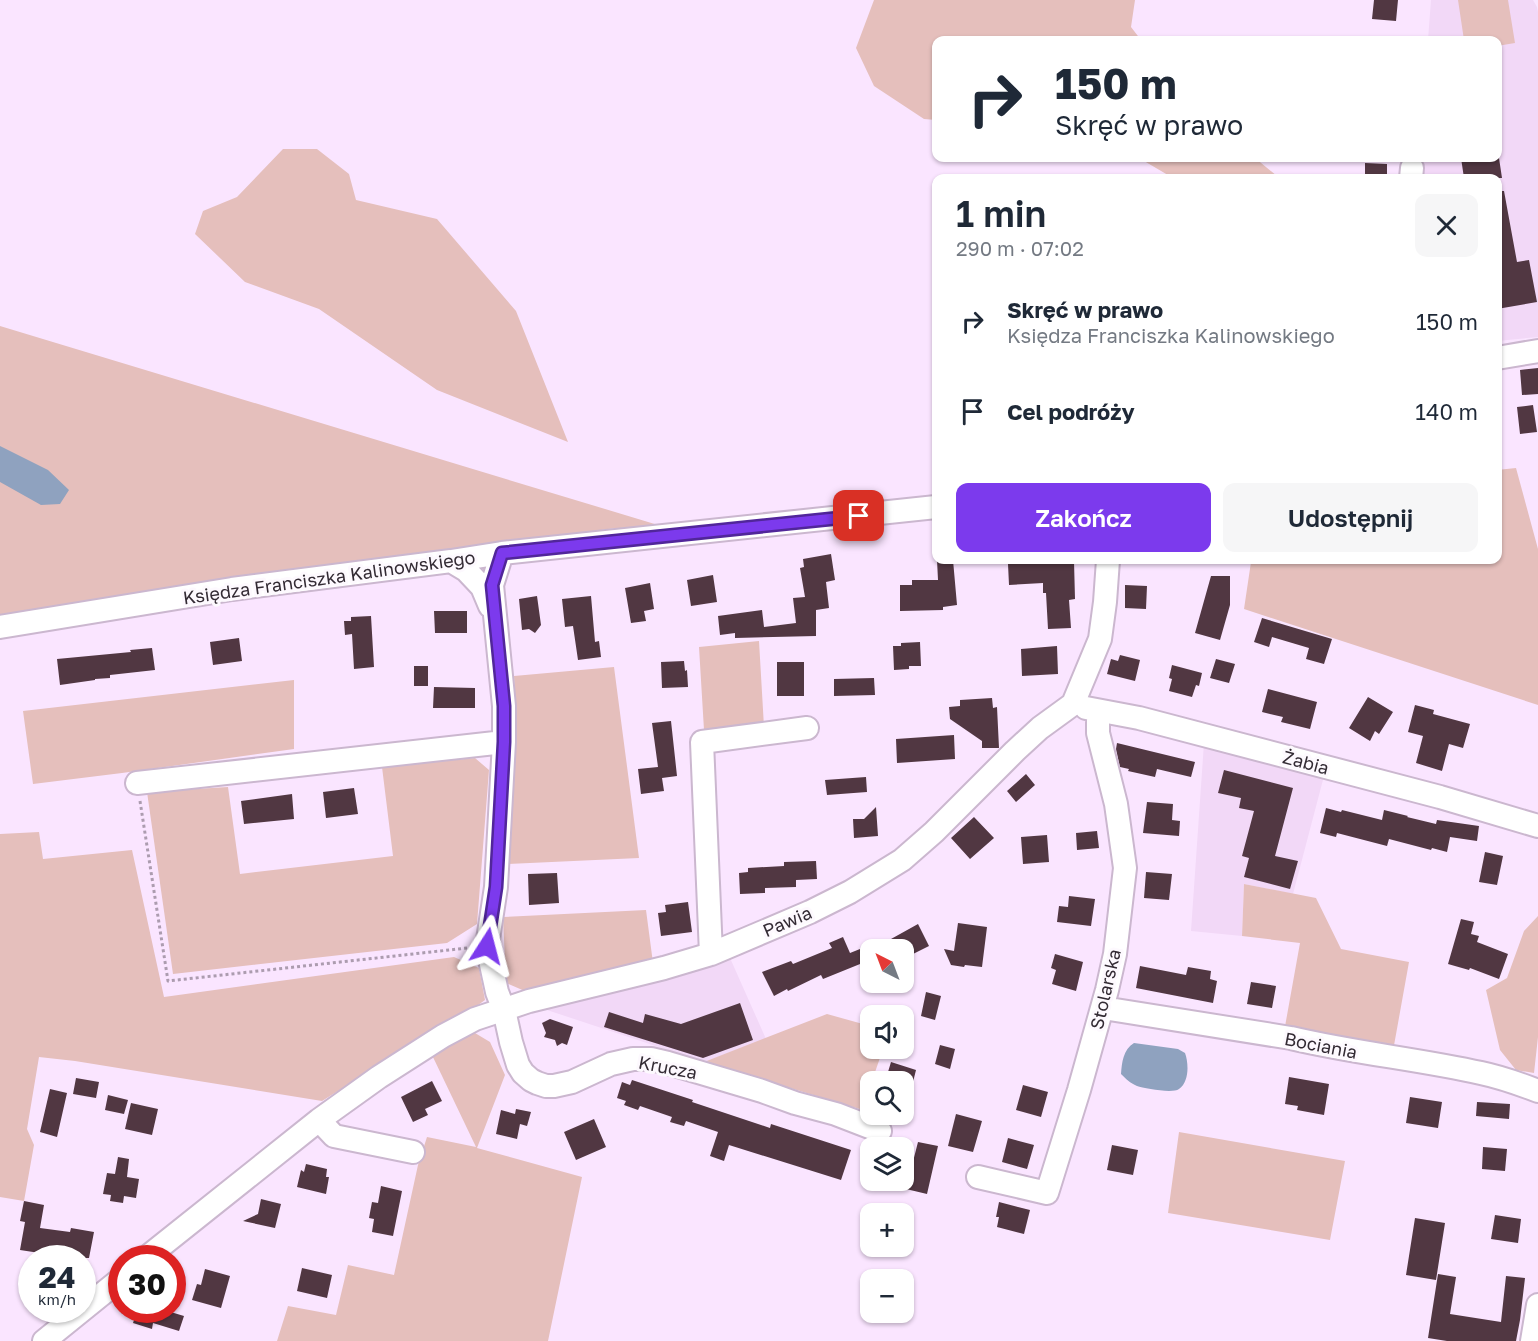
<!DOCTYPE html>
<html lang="pl">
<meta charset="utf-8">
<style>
:root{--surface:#fff;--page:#f6f6f7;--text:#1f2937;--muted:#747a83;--accent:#7c3aed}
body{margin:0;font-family:"Golos Text",sans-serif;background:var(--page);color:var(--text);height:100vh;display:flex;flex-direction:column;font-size:22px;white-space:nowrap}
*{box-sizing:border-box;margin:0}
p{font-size:20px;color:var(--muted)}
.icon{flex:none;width:33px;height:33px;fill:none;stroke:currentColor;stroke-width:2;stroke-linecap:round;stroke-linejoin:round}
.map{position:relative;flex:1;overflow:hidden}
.drawer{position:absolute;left:932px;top:174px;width:570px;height:390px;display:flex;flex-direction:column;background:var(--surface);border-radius:12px;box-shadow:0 2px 4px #0004}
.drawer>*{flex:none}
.banner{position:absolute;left:932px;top:36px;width:570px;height:126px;border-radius:12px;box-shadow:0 2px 4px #0004;background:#fff;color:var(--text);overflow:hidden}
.needle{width:39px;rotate:318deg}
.buttons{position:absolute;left:860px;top:939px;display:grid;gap:12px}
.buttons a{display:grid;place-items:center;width:54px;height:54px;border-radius:12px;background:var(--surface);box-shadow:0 2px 4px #0004;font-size:30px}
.speed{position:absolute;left:18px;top:1245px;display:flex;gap:12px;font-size:30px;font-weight:700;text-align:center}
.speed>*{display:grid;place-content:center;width:78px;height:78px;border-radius:50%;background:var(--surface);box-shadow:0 2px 4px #0004;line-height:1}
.speed small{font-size:15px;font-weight:400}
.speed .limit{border:9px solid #d22;background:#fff;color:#111}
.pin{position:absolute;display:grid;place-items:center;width:51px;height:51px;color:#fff;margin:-26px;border-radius:12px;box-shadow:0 3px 9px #0006}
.me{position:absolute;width:66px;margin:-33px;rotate:9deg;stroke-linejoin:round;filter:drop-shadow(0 0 4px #0008)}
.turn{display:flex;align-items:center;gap:21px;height:126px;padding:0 24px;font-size:27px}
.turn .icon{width:78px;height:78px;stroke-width:2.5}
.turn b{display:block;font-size:42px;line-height:51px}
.round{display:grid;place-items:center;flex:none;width:63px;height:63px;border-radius:12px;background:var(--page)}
.head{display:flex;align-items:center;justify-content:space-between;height:102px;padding:0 24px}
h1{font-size:36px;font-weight:600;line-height:45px}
.button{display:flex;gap:12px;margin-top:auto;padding:12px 24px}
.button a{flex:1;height:69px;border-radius:12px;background:var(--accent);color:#fff;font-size:24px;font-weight:600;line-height:69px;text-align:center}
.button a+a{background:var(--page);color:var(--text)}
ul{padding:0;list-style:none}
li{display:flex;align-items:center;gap:18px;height:90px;padding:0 24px}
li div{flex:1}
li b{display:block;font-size:22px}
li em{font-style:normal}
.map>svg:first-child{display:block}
.built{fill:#f2d8f7}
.green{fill:#e5bfbc}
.water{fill:#8fa2bf}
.building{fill:#513742}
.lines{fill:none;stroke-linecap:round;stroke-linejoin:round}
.minor-casing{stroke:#cbb7cf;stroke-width:26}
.path{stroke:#ac9caf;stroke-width:3;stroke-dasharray:3 3;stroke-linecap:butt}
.minor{stroke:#fff;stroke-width:22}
.route-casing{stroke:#51269a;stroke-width:15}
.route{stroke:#7c3aed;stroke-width:10}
.labels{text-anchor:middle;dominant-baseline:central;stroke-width:6;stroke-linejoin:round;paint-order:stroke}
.street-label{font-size:18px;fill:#332b34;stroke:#fdf9fe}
</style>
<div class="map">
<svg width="1538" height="1341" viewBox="0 0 1538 1341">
<rect width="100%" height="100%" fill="#fae5ff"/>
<path class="built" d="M1431 0H1533L1537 7 1538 12V337L1497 341V178H1417L1418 158H1497V40H1428Z
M1204 743 1324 776 1293 894 1244 884 1242 936 1191 931Z
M730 958 766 1039 704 1062 541 1008Z"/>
<path class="green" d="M874 0H1135L1131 27 1141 40H936V120L924 119 874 86 856 48Z
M1458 0H1508L1515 43 1497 46V40H1464Z
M283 149H317L349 174 356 200 437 219 516 311 568 442 437 390 319 309 245 282 195 234 203 211 237 197Z
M1139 158H1255L1277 176 1284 178H1173Z
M0 326 658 525 608 529 0 615Z
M1516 468 1538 549V705L1244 609 1251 562 1301 560H1497V470Z
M759 641 764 727 704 730 699 647Z
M614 667 639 858 507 864 517 734 514 676Z
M294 680V749L122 773 33 784 23 711Z
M475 758 489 770 477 924 447 943 173 974 147 792 228 787 240 874 393 856 382 767Z
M39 832 43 859 132 850 164 997 454 957 479 968 485 1000 467 1013 397 1054 322 1101 75 1061 39 1057 27 1129 34 1145 24 1201 0 1197V834Z
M1244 884 1316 898 1341 949 1409 962 1393 1051 1284 1032 1300 943 1242 936Z
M646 910 653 963 527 992 506 983 503 917Z
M1538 916V1037L1534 1073 1516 1070 1500 1050 1486 990 1507 978 1524 931Z
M827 1014 870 1026V1048L883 1049 872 1081 870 1082V1088L863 1110 704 1062Z
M475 1033 490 1042 505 1075 477 1148 582 1177 548 1341H277L288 1306 336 1315 348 1265 394 1275 418 1165 427 1137 476 1147 432 1055Z
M1179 1132 1345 1161 1330 1240 1168 1213Z"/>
<path class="water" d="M0 446 48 470 69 490 60 504 41 505 0 482Z
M1134 1043 1178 1049 1185 1053C1189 1064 1189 1082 1179 1089 1172 1094 1144 1088 1137 1086 1130 1083 1126 1079 1121 1074 1122 1062 1123 1050 1134 1043Z"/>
<path class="building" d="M1374 0H1398L1396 21 1372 19Z
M1461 158H1499L1502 178H1464Z
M1365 163 1387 164V178H1365Z
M1497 191H1504L1517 262 1529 260 1537 302 1497 309Z
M1538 368V394L1522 395 1520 370Z
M1533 405 1537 432 1520 434 1517 407Z
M831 554 835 580 826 582 829 608 816 610V636L735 638V633L720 635 718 616 762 610 764 627 796 623 793 598 805 597 800 568 804 567 803 559Z
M937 560H953L957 605 943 607V610L900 611V585H912V580H938Z
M1074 561 1075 599 1069 600 1071 628 1048 629 1046 593H1043V583L1009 585 1008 564Z
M713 575 717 602 691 606 687 580Z
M1211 576H1230V605L1220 640 1195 633Z
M650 583 654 609 644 611 646 621 631 623 625 588Z
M1125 585 1147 586 1146 609 1125 608Z
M537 596 541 625 535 633 529 629 522 630 519 599Z
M591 596 595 642 599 641 601 657 578 660 573 626 565 627 562 599Z
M434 611H467V633H435Z
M371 616 374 667 354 669 352 634 345 635 344 621H351V617Z
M1262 618 1332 639 1324 664 1306 659 1309 648 1272 637 1269 647 1254 642Z
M239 638 242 661 213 665 210 642Z
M920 642 921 666H909V669L894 670 893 646H901V643Z
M1057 646 1058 674 1022 676 1021 649Z
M152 648 155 670 110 675V678L95 679V680L60 685 57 659 131 652 130 650Z
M1120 655 1140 660 1135 681 1107 674 1111 659 1118 661Z
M1216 659 1235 664 1229 683 1210 678Z
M684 661 685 671 687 670 688 687 662 688 661 662Z
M777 662H804V696H777Z
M1172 665 1202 673 1199 686 1196 685 1192 697 1169 691 1172 679 1169 678Z
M414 666H428V686H414Z
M874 678 875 695 834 696V679Z
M434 687 475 688V708H433Z
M1268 689 1317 702 1310 729 1281 722 1283 717 1262 712Z
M1368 697 1393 712 1379 734 1375 731 1370 741 1349 728Z
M992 698 993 708 997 707 999 748H982V741L950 719 949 707 960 706V700Z
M1415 705 1434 710 1433 714 1470 724 1463 748 1449 744 1442 771 1416 763 1423 736 1408 732Z
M671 721 677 776 662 778 664 791 641 794 638 769 658 767 652 723Z
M954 735 955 759 897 763 896 739Z
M1117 743 1195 762 1191 777 1157 769 1155 777 1128 771 1129 769 1120 767 1116 749Z
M1224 770 1293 788 1275 856 1298 861 1290 889 1244 877 1249 858 1242 856 1254 811 1239 808 1241 798 1218 793Z
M1026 774 1035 785 1016 802 1007 791Z
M866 777 867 792 827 795 825 780Z
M354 788 358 814 326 818 323 792Z
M292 794 294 819 244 824 241 801Z
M1147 802 1173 804 1172 820 1180 821 1179 836 1143 833Z
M876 807 878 836 854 838 853 819H864Z
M1326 808 1341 812 1342 810 1382 820 1384 810 1408 816 1407 817 1436 824 1437 820 1479 826 1477 841 1450 837 1447 852 1432 848 1431 850 1389 839 1387 846 1337 833 1336 837 1320 833Z
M974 817 994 838 970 859 951 838Z
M1097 831 1099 848 1077 850 1076 833Z
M1047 835 1049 862 1023 864 1021 837Z
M1485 852 1503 856 1497 885 1479 882Z
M816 861 817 879 796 880V887L765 888V893L740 894 739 873 748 872V868L784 866V862Z
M1146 872 1172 874 1169 900 1144 898Z
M557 873 559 903 529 905 528 874Z
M1069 896 1095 899 1091 926 1057 922 1059 906 1068 907Z
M688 902 692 932 661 936 658 913 666 912 665 905Z
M1461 919 1474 922 1471 934 1479 936 1477 942 1508 954 1499 979 1470 968 1469 970 1448 964Z
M958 923 987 927 982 967 965 965 964 967 951 965 944 949 954 951Z
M918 924 929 946 903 959V950H896L891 939Z
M843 937 850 953 860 949 865 962 823 979 821 975 788 991 787 989 774 996 762 972 791 961 793 964 832 948 829 943Z
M1055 954 1083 962 1076 991 1052 984 1056 970 1051 968Z
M1140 966 1186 975 1188 967 1211 971 1210 979 1217 981 1213 1003 1136 988Z
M1251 982 1276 986 1272 1008 1247 1004Z
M926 992 941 996 935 1020 921 1016Z
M740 1003 753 1040 703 1058 604 1027 609 1012 643 1023 645 1014 681 1024Z
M550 1019 573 1027 567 1045 562 1043 557 1046 555 1040 544 1037 546 1033 542 1023Z
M940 1045 955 1049 950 1069 935 1064Z
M891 1062 916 1070 913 1082H885Z
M1289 1077 1329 1084 1324 1115 1297 1110 1298 1106 1285 1104Z
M76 1078 99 1082 96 1098 73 1094Z
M632 1080 693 1100 692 1102 770 1128 771 1124 851 1150 841 1180 729 1145 724 1161 710 1156 718 1132 686 1121 684 1126 670 1122 672 1117 640 1106 638 1110 624 1105 626 1101 617 1098 622 1082 630 1085Z
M432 1081 442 1101 425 1109 428 1115 413 1122 401 1097Z
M1023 1085 1048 1092 1041 1117 1016 1110Z
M50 1089 67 1093 57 1137 40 1132Z
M108 1095 128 1100 124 1114 105 1110Z
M1410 1097 1442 1102 1438 1128 1406 1123Z
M1477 1102 1510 1104 1509 1119 1476 1116Z
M131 1103 158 1109 152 1135 125 1129Z
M516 1109 531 1112 527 1126 520 1124 517 1139 496 1134 501 1110 515 1114Z
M956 1114 982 1121 973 1152 948 1146Z
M594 1119 606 1147 576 1160 564 1132Z
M1008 1138 1034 1145 1027 1169 1002 1162Z
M918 1142 938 1146 927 1194 906 1189Z
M1112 1145 1138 1150 1133 1175 1107 1170Z
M1483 1147 1507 1149 1505 1171 1482 1169Z
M118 1157 129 1159 127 1177 139 1179 136 1198 124 1196 123 1203 110 1201 111 1195 103 1194 107 1173 115 1174Z
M306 1164 327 1169 326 1177H329L326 1194 297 1187 301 1170 304 1172Z
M381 1186 402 1191 393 1236 372 1232 374 1219 369 1218 372 1202 378 1203Z
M261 1199 281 1204 275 1228 243 1221 258 1214Z
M24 1201 44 1205 40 1228 70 1232 71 1228 94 1232 89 1258H65L66 1257 20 1250 25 1222 20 1221Z
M999 1202 1030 1210 1024 1234 997 1227 999 1217H996Z
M1495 1215 1521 1219 1518 1243 1491 1239Z
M1415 1218 1445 1223 1436 1280 1406 1275Z
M302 1268 332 1275 327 1298 297 1291Z
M205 1269 230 1276 221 1308 192 1300 197 1284 201 1285Z
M1438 1274 1456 1277 1450 1314 1501 1322 1506 1276 1525 1278 1520 1320 1516 1341H1447L1428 1338Z
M121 1310H164L184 1316 179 1331 153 1323 152 1329 133 1323 135 1317 121 1313Z"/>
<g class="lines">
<g class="minor-casing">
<path id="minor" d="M1411 178 1412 168
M1497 358 1538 351
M502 553 492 585 504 706V742L496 887 487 946 497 992 504 1010 511 1042 518 1065 523 1073 531 1080 537 1083 546 1086H554L572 1082 611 1064 633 1059H651L668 1063 762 1091 795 1103 836 1114 880 1131
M451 561 466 570 482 587 490 606
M0 627 232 589 451 561 502 553 936 507
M1086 708 1139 718 1440 797 1538 826
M137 783 504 742
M711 954 702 742 807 728
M1103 1008 1291 1038C1354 1053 1418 1059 1481 1073 1500 1077 1520 1084 1538 1091
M319 1120 334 1136 413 1152
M978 1177 1047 1193 1079 1090 1107 990 1115 954 1125 868 1116 804 1098 733V711
M146 1258 319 1120 379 1077 443 1036 475 1019 529 1001 664 968 711 954 810 912 850 892 902 860 934 832 1015 751 1040 728 1073 704 1100 639 1105 602 1108 560
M44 1341 122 1278
M1532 1341 1538 1305"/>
</g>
<path class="path" d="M140 801 168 981 467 948"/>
<use href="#minor" class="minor"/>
</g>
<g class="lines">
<g class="route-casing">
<path id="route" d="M487 946 496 887 504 742V706L492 585 502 553 859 516"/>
</g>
<use href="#route" class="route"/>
</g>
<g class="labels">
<g class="street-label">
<text transform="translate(329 577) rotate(-8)">Księdza Franciszka Kalinowskiego</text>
<text transform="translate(1306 762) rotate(15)">Żabia</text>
<text transform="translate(787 921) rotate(-23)">Pawia</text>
<text transform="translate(1105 989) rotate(-77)">Stolarska</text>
<text transform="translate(1321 1045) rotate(11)">Bociania</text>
<text transform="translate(668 1067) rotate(11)">Krucza</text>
</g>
</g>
</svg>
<div class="buttons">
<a><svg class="needle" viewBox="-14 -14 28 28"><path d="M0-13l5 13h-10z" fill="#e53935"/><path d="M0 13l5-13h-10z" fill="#747a83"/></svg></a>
<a><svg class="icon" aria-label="sound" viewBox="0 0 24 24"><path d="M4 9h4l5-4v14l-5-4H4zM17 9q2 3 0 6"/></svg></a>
<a><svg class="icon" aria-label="search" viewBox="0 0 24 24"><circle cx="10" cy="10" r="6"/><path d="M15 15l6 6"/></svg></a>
<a><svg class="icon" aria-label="layers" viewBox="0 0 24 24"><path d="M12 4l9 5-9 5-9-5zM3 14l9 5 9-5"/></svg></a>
<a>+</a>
<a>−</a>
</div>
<div class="speed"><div>24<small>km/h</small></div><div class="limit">30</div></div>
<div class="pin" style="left:859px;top:516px;background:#d93025"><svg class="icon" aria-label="arrive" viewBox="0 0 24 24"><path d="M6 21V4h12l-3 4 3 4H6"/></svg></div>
<svg class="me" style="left:487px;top:946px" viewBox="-20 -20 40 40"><path d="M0-17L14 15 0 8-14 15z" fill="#7c3aed" stroke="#fff" stroke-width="4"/></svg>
<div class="banner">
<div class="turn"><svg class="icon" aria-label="right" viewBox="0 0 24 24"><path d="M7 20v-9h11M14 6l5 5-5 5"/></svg><div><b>150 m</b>Skręć w prawo</div></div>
</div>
<section class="drawer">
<div class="head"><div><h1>1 min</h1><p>290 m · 07:02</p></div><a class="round"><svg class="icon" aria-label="close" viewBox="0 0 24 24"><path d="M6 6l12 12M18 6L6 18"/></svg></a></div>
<ul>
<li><svg class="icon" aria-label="right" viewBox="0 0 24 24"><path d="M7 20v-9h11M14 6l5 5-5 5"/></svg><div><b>Skręć w prawo</b><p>Księdza Franciszka Kalinowskiego</p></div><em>150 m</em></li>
<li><svg class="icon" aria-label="arrive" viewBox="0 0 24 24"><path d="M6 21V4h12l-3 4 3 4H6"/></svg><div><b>Cel podróży</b></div><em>140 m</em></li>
</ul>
<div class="button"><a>Zakończ</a><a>Udostępnij</a></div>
</section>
</div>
